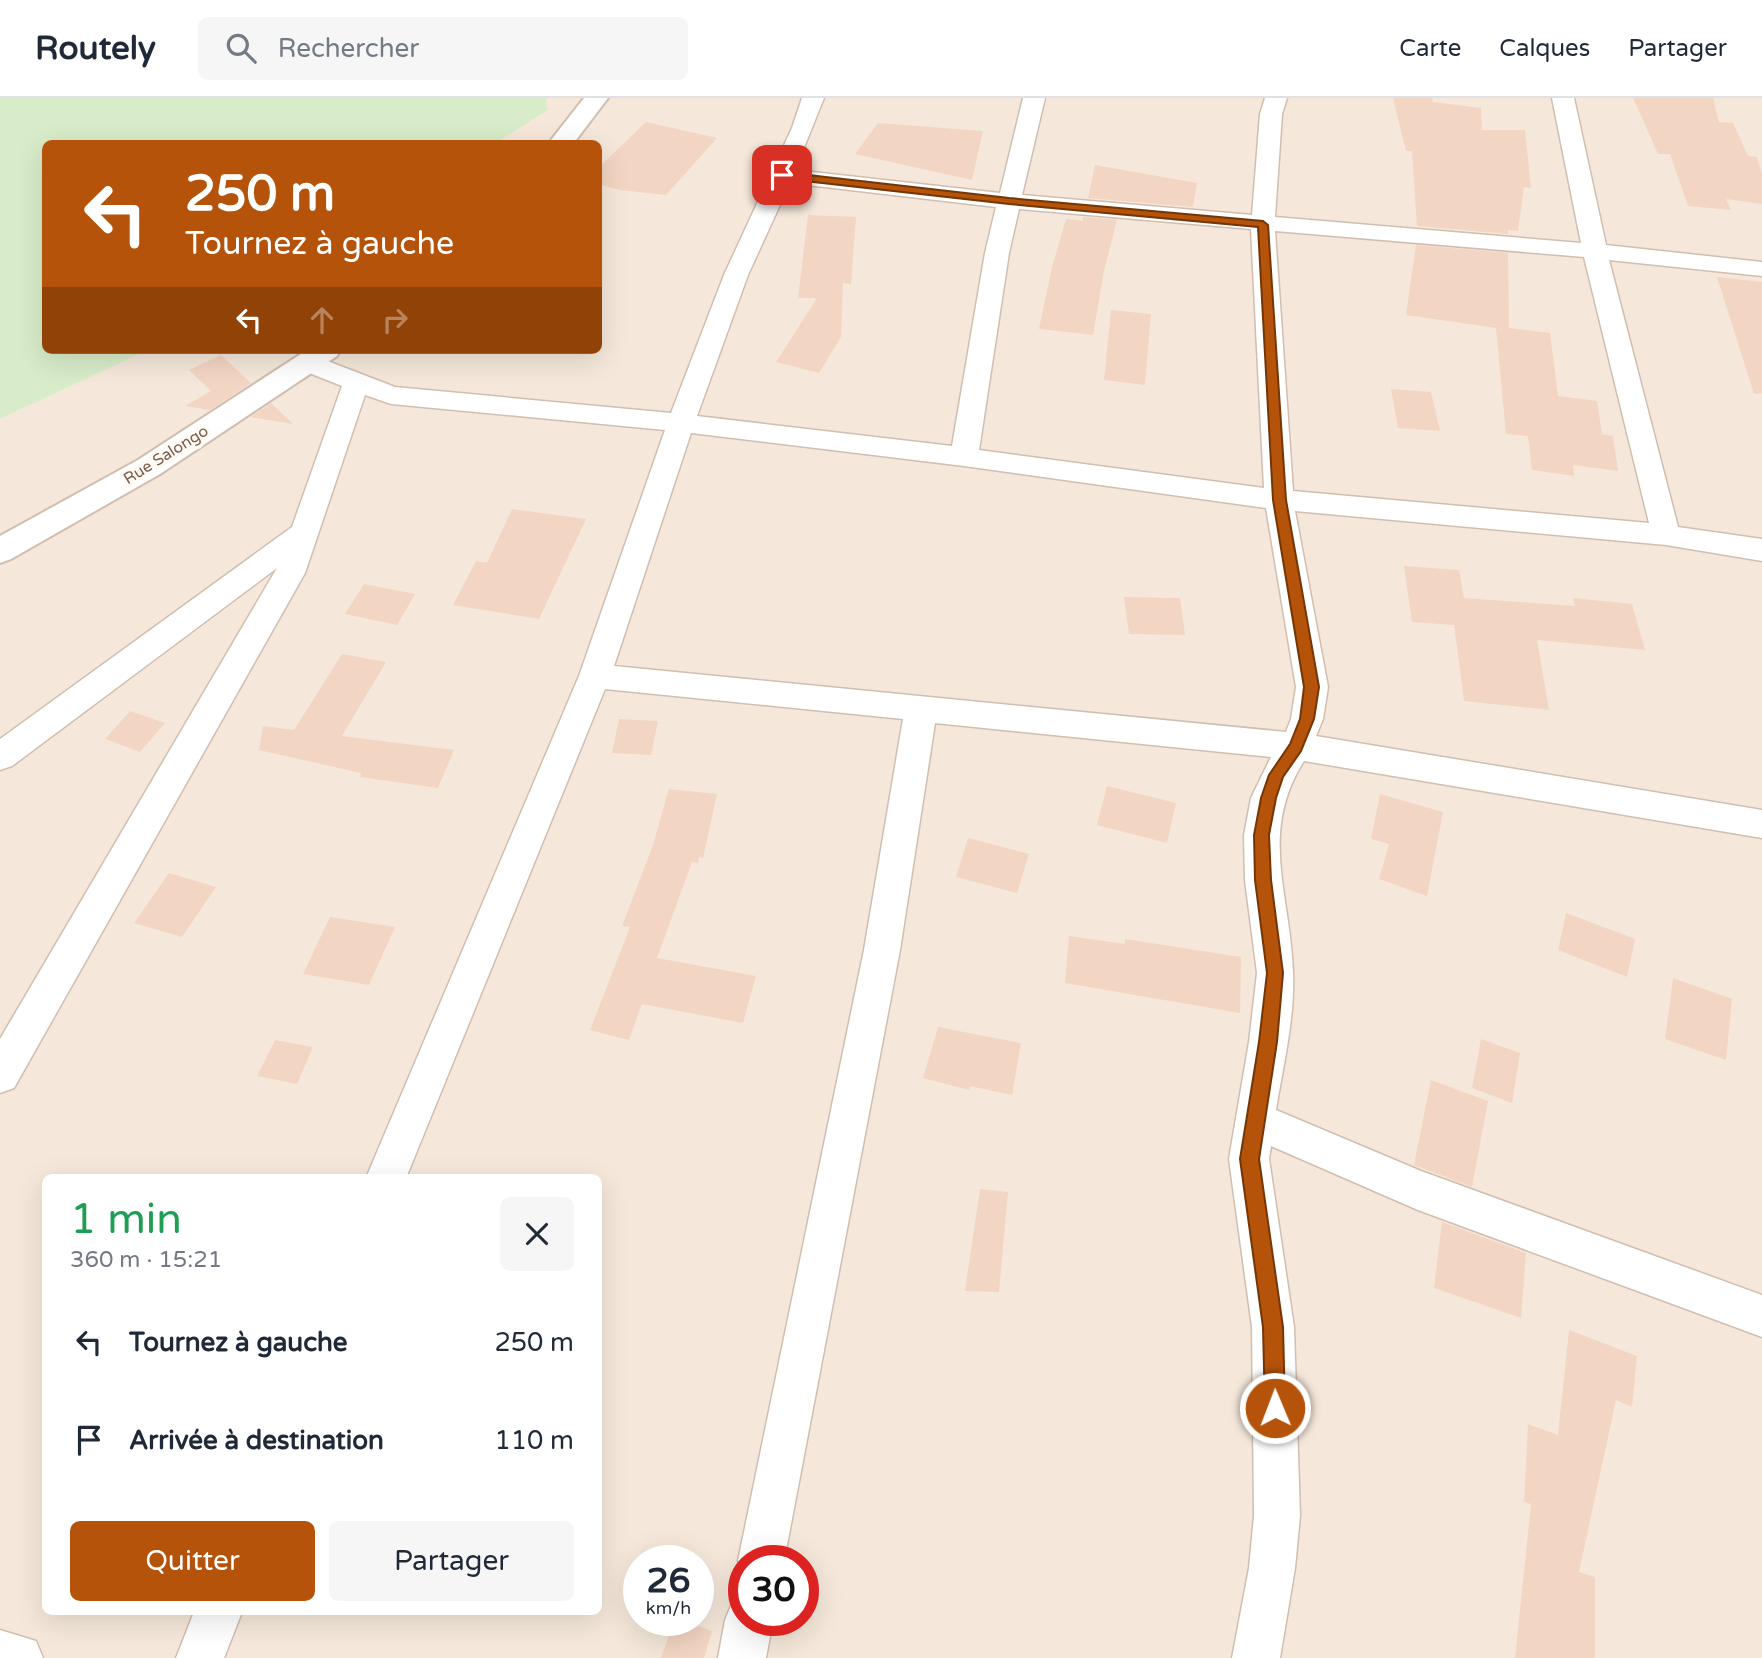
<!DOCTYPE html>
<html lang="fr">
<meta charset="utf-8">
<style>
:root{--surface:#fff;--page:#f6f6f7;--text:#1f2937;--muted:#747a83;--line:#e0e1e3;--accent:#b45309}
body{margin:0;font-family:"Varela Round",sans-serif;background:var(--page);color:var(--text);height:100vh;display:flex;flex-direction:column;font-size:26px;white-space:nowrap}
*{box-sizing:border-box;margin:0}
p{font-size:23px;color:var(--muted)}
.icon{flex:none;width:38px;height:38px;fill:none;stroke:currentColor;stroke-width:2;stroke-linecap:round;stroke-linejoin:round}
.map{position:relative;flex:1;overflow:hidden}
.drawer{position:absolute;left:42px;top:1076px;width:560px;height:441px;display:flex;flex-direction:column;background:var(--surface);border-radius:10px;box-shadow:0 7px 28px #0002}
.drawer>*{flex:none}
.top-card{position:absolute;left:42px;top:42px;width:560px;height:214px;border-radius:10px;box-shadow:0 7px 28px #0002;background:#b45309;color:#fff;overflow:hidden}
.speed{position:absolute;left:623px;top:1447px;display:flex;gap:14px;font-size:35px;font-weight:700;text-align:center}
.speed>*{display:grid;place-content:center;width:91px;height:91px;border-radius:50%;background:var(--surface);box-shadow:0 7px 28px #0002;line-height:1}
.speed small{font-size:18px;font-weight:400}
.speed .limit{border:10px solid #d22;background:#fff;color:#111}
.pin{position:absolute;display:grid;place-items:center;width:60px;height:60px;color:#fff;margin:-30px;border-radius:14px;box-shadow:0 4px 10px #0006}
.me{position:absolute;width:77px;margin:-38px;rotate:359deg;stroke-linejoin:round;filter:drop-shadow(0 0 5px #0008)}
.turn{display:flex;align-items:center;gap:24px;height:147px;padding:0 28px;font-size:32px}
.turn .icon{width:91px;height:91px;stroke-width:2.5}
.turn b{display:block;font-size:49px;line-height:60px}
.lanes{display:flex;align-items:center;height:66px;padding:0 28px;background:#0003;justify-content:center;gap:35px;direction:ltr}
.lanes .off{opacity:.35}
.round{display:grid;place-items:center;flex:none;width:74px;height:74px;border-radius:10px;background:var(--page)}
.summary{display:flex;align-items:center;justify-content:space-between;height:119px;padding:0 28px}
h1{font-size:42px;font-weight:600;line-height:52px;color:#1e9e55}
.primary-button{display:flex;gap:14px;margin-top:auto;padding:14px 28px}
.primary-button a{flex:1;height:80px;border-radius:10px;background:var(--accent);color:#fff;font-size:28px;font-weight:600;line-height:80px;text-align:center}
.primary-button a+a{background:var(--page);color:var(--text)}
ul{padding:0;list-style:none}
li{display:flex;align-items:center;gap:21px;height:98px;padding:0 28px}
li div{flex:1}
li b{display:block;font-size:26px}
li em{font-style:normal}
header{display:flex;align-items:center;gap:42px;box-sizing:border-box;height:98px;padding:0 35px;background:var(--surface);border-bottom:2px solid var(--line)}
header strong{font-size:33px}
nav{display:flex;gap:38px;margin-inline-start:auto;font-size:24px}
.search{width:490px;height:63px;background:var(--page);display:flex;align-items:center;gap:18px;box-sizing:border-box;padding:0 24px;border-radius:10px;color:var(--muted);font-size:26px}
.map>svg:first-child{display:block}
.residential{fill:#f5e8da;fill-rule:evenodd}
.green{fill:#d8ecc9}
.building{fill:#f3d5c3}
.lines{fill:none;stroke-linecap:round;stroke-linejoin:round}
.minor-casing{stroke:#d1beb0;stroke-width:3}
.tertiary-casing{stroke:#d1beb0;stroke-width:4}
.minor{fill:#fff;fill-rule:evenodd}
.tertiary{fill:#fff;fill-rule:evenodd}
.route{fill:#b45309;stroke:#753606;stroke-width:2}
.labels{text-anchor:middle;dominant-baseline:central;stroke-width:7;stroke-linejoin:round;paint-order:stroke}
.far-street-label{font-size:16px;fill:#7a5c4d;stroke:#fffaf3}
</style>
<header>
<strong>Routely</strong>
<div class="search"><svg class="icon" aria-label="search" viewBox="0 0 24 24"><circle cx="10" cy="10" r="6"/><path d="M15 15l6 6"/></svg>Rechercher</div>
<nav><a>Carte</a><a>Calques</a><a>Partager</a></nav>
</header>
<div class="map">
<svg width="1762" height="1560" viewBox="0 0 1762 1560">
<rect width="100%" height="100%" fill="#fdf6ec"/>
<path class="residential" d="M546 0H1762V1560H0V321L148 252H598V46L496 45 548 12ZM46 1080H598V1514H46ZM639 1463H698V1522H639ZM744 1463H803V1522H744Z"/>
<path class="green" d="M0 0H546L548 12 496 45 46 46V252H148L0 321Z"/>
<path class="building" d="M1393 0H1432L1433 4 1481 10 1482 32H1525L1531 90 1524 89 1518 133 1508 132V136L1417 128 1412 53H1406Z
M1633 0H1713L1719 24 1733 25 1748 58 1757 59 1762 76V106L1726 101 1731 112 1688 108 1670 56H1658Z
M646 24 717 40 666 97 620 92 598 86V70Z
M878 25 983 33 972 82 855 56Z
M1095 67 1197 85 1193 109 1088 100Z
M808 117 856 119 851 186 843 185 841 239 819 275 776 264 817 200H798Z
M1083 119 1117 122 1104 173 1093 237 1039 231 1052 169 1066 121 1083 123Z
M1416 147 1508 155 1509 230 1550 235 1558 298 1597 303 1602 336 1613 338 1618 373 1573 367 1574 378 1532 372 1528 338 1506 336 1496 230 1406 217Z
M1717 179 1762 184V295L1754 296Z
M1111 212 1151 216 1145 287 1104 282Z
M221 257 251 285 210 312 185 308 211 293 189 272Z
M1391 291 1431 294 1440 333 1398 330Z
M271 305 293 326 251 319Z
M512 411 586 421 539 521 453 507 476 463 487 465Z
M1404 468 1459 472 1464 500 1575 508 1573 500 1632 506 1645 552 1537 542 1549 612 1464 603 1454 527 1412 524Z
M364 486 415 496 397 527 345 516Z
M1124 499 1180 500 1185 537 1129 536Z
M342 556 386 564 342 638 454 652 438 690 360 679 361 675 259 652 263 628 294 632Z
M130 613 165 625 140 654 105 641Z
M619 621 658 623 651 657 612 655Z
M1107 688 1176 705 1167 745 1097 727Z
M669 691 717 696 703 760 699 759 698 765 692 764 657 860 756 878 743 925 642 906 629 942 590 932 630 829 622 828 652 750Z
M1380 696 1443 714 1427 798 1379 781 1389 746 1371 741Z
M968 740 1029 756 1017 795 956 779Z
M169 775 216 789 182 839 134 825Z
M1566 815 1635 841 1627 879 1558 852Z
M330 819 395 829 369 887 303 876Z
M1069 838 1125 846V841L1241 859 1240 915 1065 885Z
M1673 880 1732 901 1726 962 1665 941Z
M938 929 1021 945 1012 997 970 988 969 992 923 980Z
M1481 941 1520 955 1512 1005 1472 990Z
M275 942 313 949 297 986 257 978Z
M1431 982 1488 1003 1472 1089 1414 1067Z
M980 1091 1008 1094 999 1194 965 1193Z
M1442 1124 1526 1155 1521 1220 1434 1190Z
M1569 1232 1637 1258 1632 1309 1616 1302 1579 1474 1595 1479V1560H1515L1531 1406 1524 1404 1528 1326 1558 1337Z
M674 1522H682L712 1533 704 1560H661Z"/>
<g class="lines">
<g class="minor-casing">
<path id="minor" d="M802 0H824L795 72 1000 95 1023 0H1045L1022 97 1252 117 1260 16 1265 0H1287L1282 16 1275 119 1581 145 1552 0H1574L1606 147 1762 164V178L1609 162 1678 429 1762 441V463L1666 447 1295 413 1328 589 1323 621 1316 638 1762 712V740L1304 663C1258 735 1291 798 1293 875 1295 920 1283 968 1276 1012L1421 1073 1762 1197V1239L1418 1112 1271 1048 1269 1061 1294 1229 1300 1418 1295 1470 1280 1560H1232L1249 1470 1254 1418 1252 1229 1229 1061 1249 944 1257 875 1245 782 1244 737 1251 700 1271 659 935 625 900 852 784 1463H744V1478L738 1463 864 852 903 621 605 591 406 1080H366L579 578 665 332 391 306 365 297 305 475 14 990 0 995V941L277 470 12 668 0 672V641L292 429 342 288 299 271 295 265 299 259 308 257 317 259 395 289 671 315 724 177 792 30ZM790 85 996 109 985 155 952 348 697 318 748 177ZM1019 111 1251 131 1264 390 979 352 1009 155ZM1275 133 1584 159 1649 425 1293 393ZM691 335 964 368 1266 410 1296 589 1291 621 1286 634 614 568Z
M744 1500V1522H773L766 1560H718L725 1522 732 1505Z
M194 1514H242L224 1560H176Z
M0 1532 36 1543 43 1560H0Z"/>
</g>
<g class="tertiary-casing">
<path id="tertiary" d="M584 0H608L573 46H548Z
M307 252H341L337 258 160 376 11 461 0 465V438L138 362Z"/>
</g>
<use href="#minor" class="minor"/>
<use href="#tertiary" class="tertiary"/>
</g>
<path class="route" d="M782 74 1009 100 1263 123 1268 127 1286 402 1319 589 1314 621 1301 653 1283 679 1276 700 1269 737 1271 782 1283 875 1277 944 1259 1061 1283 1229 1285 1310 1282 1317 1275 1320 1268 1317 1265 1310 1263 1229 1240 1061 1259 944 1267 875 1255 782 1254 737 1261 700 1269 677 1290 646 1300 621 1304 589 1273 402 1258 129 1009 106 778 80 776 77Z"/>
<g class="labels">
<g class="far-street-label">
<text transform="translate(166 357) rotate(-32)">Rue Salongo</text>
</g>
</g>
</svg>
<div class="speed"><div>26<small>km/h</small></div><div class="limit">30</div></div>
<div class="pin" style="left:782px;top:77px;background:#d93025"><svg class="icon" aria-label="arrive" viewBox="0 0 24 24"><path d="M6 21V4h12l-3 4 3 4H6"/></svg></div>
<svg class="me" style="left:1275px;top:1310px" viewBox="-20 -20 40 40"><circle r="17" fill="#b45309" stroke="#fff" stroke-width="3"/><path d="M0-11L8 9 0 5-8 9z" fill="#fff"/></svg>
<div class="top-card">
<div class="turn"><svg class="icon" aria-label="left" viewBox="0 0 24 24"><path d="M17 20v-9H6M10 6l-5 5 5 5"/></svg><div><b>250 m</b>Tournez à gauche</div></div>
<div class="lanes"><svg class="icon" aria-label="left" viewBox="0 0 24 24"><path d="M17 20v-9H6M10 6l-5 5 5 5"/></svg><svg class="icon off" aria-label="ahead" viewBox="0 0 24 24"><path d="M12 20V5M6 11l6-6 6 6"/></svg><svg class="icon off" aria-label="right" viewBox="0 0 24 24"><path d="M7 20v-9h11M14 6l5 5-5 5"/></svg></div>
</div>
<section class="drawer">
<div class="summary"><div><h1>1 min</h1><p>360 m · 15:21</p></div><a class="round"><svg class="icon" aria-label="close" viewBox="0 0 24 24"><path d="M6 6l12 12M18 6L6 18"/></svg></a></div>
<ul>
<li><svg class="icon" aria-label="left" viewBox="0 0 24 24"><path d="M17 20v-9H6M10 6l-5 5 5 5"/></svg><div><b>Tournez à gauche</b></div><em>250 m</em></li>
<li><svg class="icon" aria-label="arrive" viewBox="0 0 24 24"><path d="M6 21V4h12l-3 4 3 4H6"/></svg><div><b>Arrivée à destination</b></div><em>110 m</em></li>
</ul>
<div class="primary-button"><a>Quitter</a><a>Partager</a></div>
</section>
</div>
